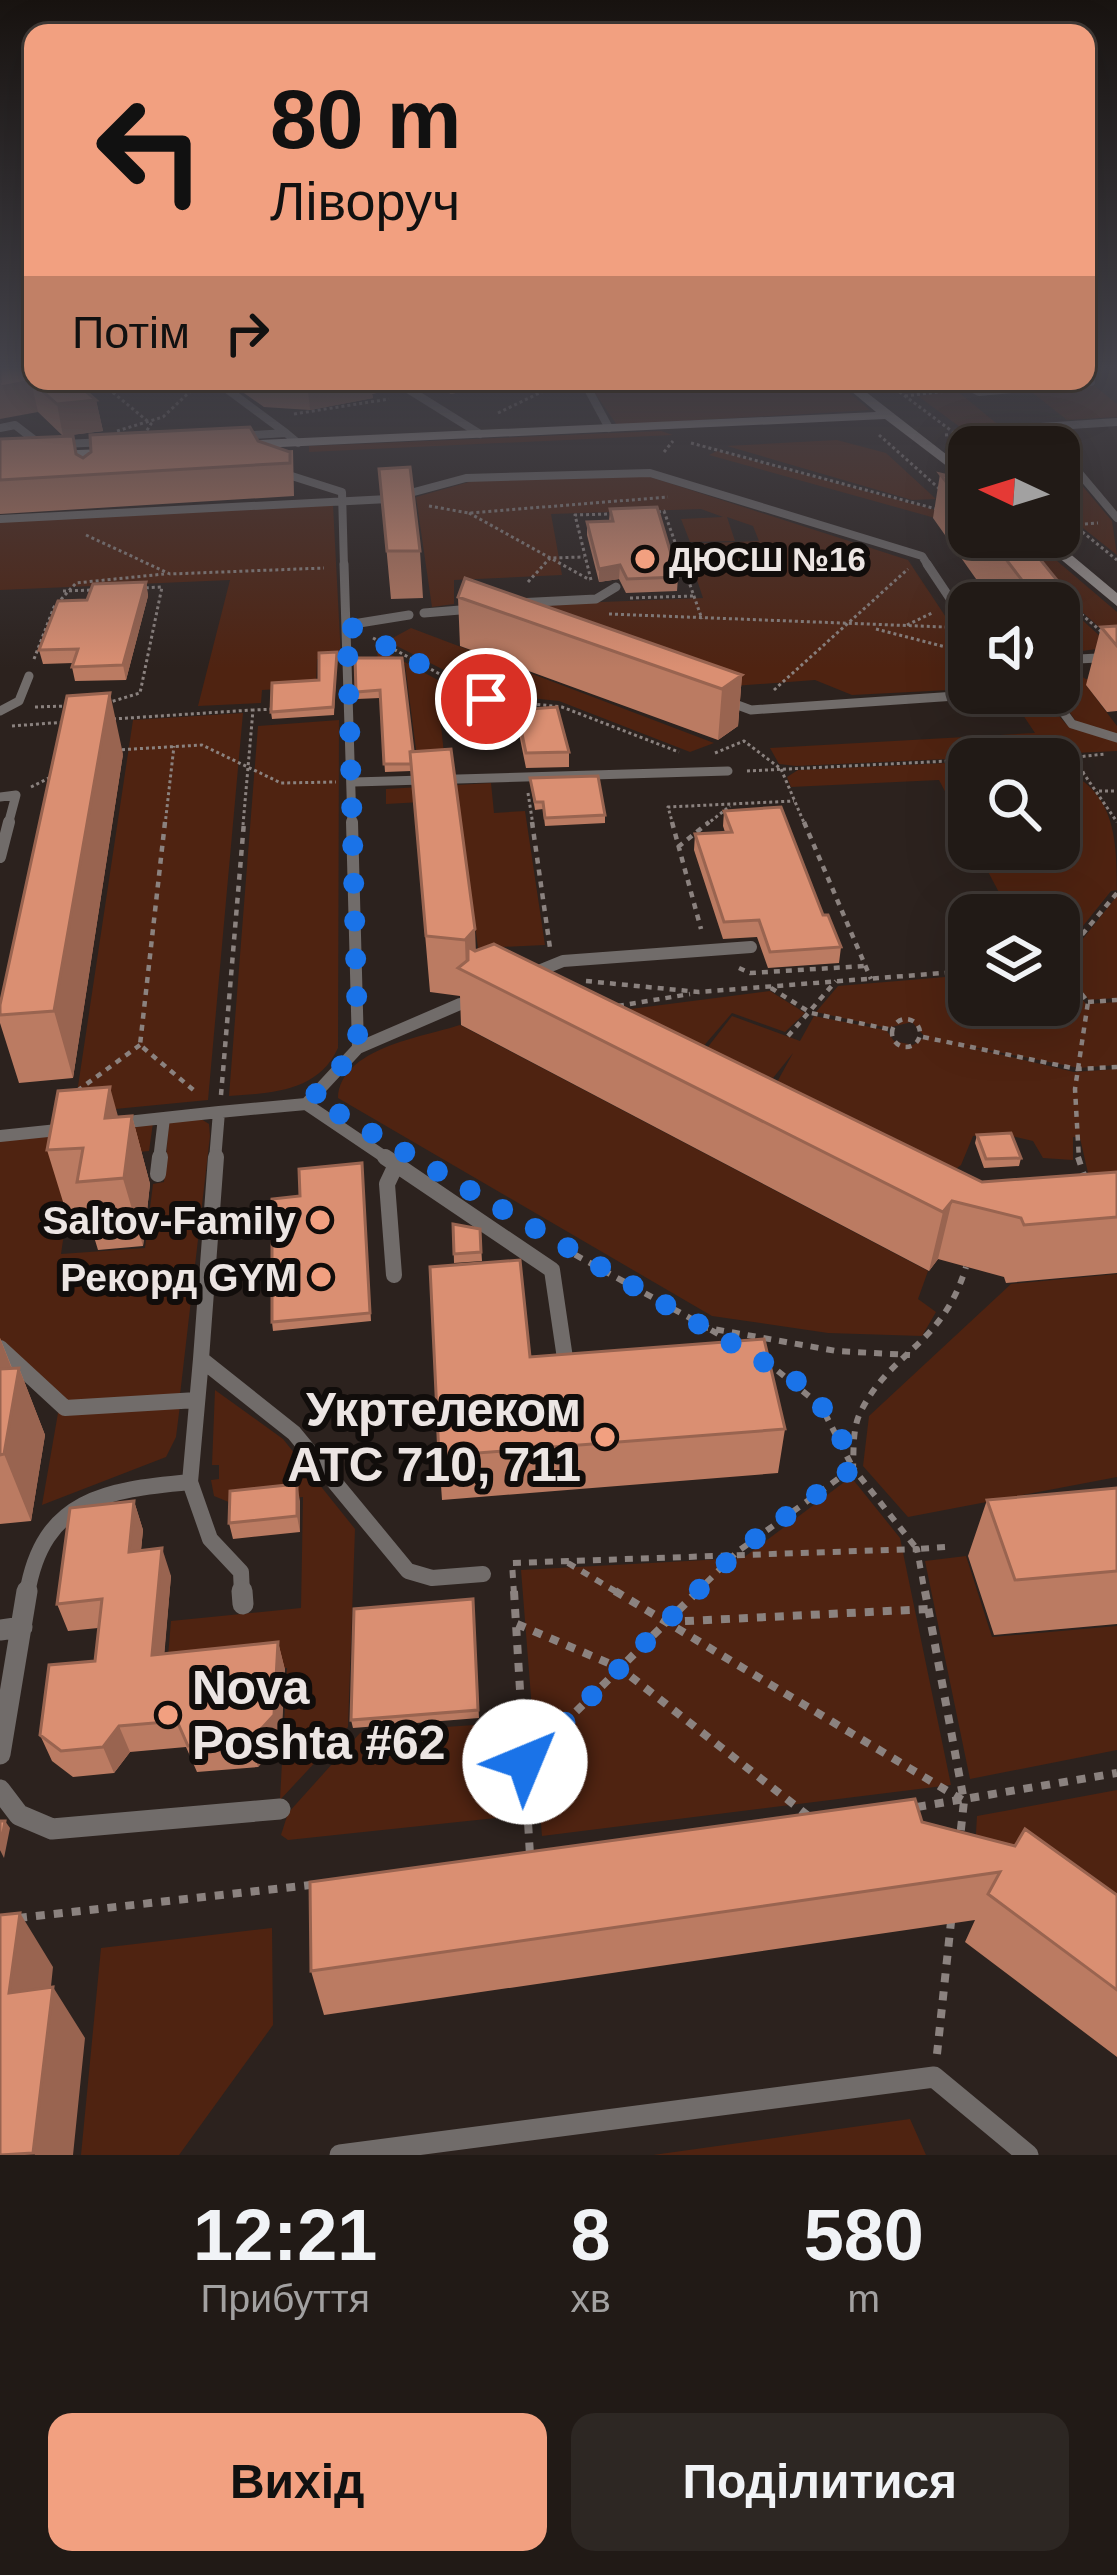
<!DOCTYPE html>
<html lang="uk">
<meta charset="utf-8">
<style>
:root{--surface:#211a16;--page:#2d2723;--text:#f1f3f6;--muted:#a2a1a1;--line:#3e3835;--accent:#f2a080}
body{margin:0;font-family:Arial,sans-serif;background:var(--page);color:var(--text);height:100vh;display:flex;flex-direction:column;font-size:45px;white-space:nowrap}
*{box-sizing:border-box;margin:0}
p{font-size:39px;color:var(--muted)}
.icon{flex:none;width:66px;height:66px;fill:none;stroke:currentColor;stroke-width:2;stroke-linecap:round;stroke-linejoin:round}
.map{position:relative;height:2155px;overflow:hidden}
.side{display:flex;flex-direction:column;background:var(--surface);flex:1}
.side>*{flex:none}
.banner{position:absolute;left:24px;top:24px;width:1071px;height:366px;border-radius:24px;box-shadow:0 12px 48px #0002,0 0 0 3px var(--line);background:#f2a080;color:#111;overflow:hidden}
.needle{width:78px;rotate:274deg}
.buttons{position:absolute;left:948px;top:426px;display:grid;gap:24px}
.buttons a{display:grid;place-items:center;width:132px;height:132px;border-radius:24px;background:var(--surface);box-shadow:0 12px 48px #0002,0 0 0 3px var(--line);font-size:60px}
.pin{position:absolute;display:grid;place-items:center;width:102px;height:102px;color:#fff;margin:-51px;border:6px solid #fff;border-radius:50%;box-shadow:0 3px 12px #0007}
.me{position:absolute;width:132px;margin:-66px;rotate:45deg;stroke-linejoin:round;filter:drop-shadow(0 0 9px #0008)}
.turn{display:flex;align-items:center;gap:42px;height:252px;padding:0 48px;font-size:54px}
.turn .icon{width:156px;height:156px;stroke-width:2.5}
.turn b{display:block;font-size:84px;line-height:102px}
.then{display:flex;align-items:center;height:114px;padding:0 48px;background:#0003;gap:24px;font-size:45px}
.eta{display:flex;justify-content:space-evenly;align-items:center;height:204px;text-align:center}
.eta b{font-size:72px;font-weight:700;line-height:84px}
.action{display:flex;gap:24px;margin-top:auto;padding:24px 48px}
.action a{flex:1;height:138px;border-radius:24px;background:var(--accent);color:#111;font-size:48px;font-weight:700;line-height:138px;text-align:center}
.action a+a{background:var(--page);color:var(--text)}
.map>svg:first-child{display:block}
.green{fill:#4f2311}
.lines{fill:none;stroke-linecap:round;stroke-linejoin:round}
.path-far3{stroke:#8b827f;stroke-width:3;stroke-dasharray:3 3;stroke-linecap:butt}
.path-far2{stroke:#8b827f;stroke-width:4.5;stroke-dasharray:6 6;stroke-linecap:butt}
.path-far1{stroke:#8b827f;stroke-width:6;stroke-dasharray:8 8;stroke-linecap:butt}
.path{stroke:#8b827f;stroke-width:8;stroke-dasharray:9 9;stroke-linecap:butt}
.lane-far4{stroke:#716c6a;stroke-width:8}
.lane-far3{stroke:#716c6a;stroke-width:9}
.lane-far2{stroke:#716c6a;stroke-width:12}
.lane-far1{stroke:#716c6a;stroke-width:16}
.lane{stroke:#716c6a;stroke-width:21}
.secondary{fill:#9d9591;fill-rule:evenodd}
.wall{fill:#bb7b62}
.shaded-wall{fill:#996450}
.building{fill:#da8f72;stroke:#996450;stroke-width:3}
.route{stroke:#1a73e8;stroke-width:21;stroke-dasharray:0 37.8}
.poi-dot{fill:#f2a080;stroke:#110d0b;stroke-width:4.5}
.labels{text-anchor:middle;dominant-baseline:central;stroke-width:12;stroke-linejoin:round;paint-order:stroke}
.far-poi-label{font-size:33px;font-weight:bold;fill:#ece5e3;stroke:#110d0b;text-anchor:start}
.poi-label{font-size:39px;font-weight:bold;fill:#ece5e3;stroke:#110d0b;text-anchor:end}
.near-poi-label{font-size:48px;font-weight:bold;fill:#ece5e3;stroke:#110d0b;text-anchor:end}
</style>
<div class="map">
<svg width="1117" height="2155" viewBox="0 0 1117 2155">
<rect width="100%" height="100%" fill="#2c221e"/>
<path class="green" d="M577 381H835L870 410 617 425 592 389Z
M1091 383 1117 404V417L1067 420 1028 389Z
M957 391 1001 427 964 430 918 396Z
M661 431 673 435 309 452V446Z
M837 440 886 453 936 499 912 500 727 446Z
M717 451 954 515 953 523 709 455Z
M1059 458 1112 521 1117 555 1059 509Z
M644 475 908 560 969 652V689L852 695 815 680 706 688 479 607 703 598 685 544 759 541 753 526 727 517 735 541 690 542 681 519 723 517 701 509 551 514 562 575 454 580V604L432 607 416 497 476 480Z
M333 505 341 658 317 659 316 687 262 690 261 703 198 706 230 580 0 590V522Z
M998 537H1029L1117 612V643Z
M995 541 1112 647 1059 654V603Z
M411 628 714 743 690 752 559 701 491 694 387 641Z
M377 647 482 704 554 711 557 720 517 723 439 707 446 772 419 773 405 664H378Z
M1059 665 1086 679 1109 678 1086 685 1117 726V736L1080 727 1056 693Z
M1011 697 1048 704 1067 725 1117 740V751L796 766 779 764 770 748 1035 733Z
M243 713 208 1100 74 1113 133 720Z
M339 720 338 1048C318 1092 271 1093 229 1096L258 726Z
M969 762V837L939 780 791 787 787 777 798 770Z
M1059 769C1115 788 1117 839 1117 890L1111 891 1059 956V915H1011L976 849H1059Z
M491 783 494 813 525 811 545 945 478 948 458 800 386 804V789Z
M1117 896V998L1089 1000 1062 965Z
M1059 971 1086 1004 1117 1002V1065L1079 1068 957 1044 1074 1072 1117 1069V1174L1088 1173 1080 1138 1073 1137V1160L1043 1158 1033 1141 1003 1134 973 1136 961 1165 953 1171 771 1093 793 1053 773 1078 704 1052 732 1016 800 1041 814 1016 886 1030 894 1041 913 1045 925 1037 912 1022 887 1028 816 1012 838 986 969 975V1005H1059Z
M770 991 805 1013 785 1032 732 1013 695 1056 607 1012Z
M460 1025 928 1271 918 1299 936 1312 922 1336 828 1333 712 1316 338 1098C340 1048 423 1037 460 1025Z
M201 1119 209 1124 210 1136 180 1395 68 1403 0 1339V1139L153 1123 149 1151 75 1158 61 1254 145 1248 153 1184 164 1182 169 1121Z
M1117 1274V1477L908 1517 863 1466 869 1416 1011 1284Z
M215 1390 283 1439 355 1529 348 1727 280 1800 287 1668 166 1680 171 1621 301 1608 303 1497 231 1503 214 1496 211 1480 219 1479V1465H212Z
M180 1405 176 1437 166 1457 42 1505 58 1413Z
M851 1477 900 1538 951 1785 542 1836 521 1570 743 1558Z
M966 1556 992 1637 1117 1626V1750L970 1779 925 1561Z
M519 1722 524 1815 288 1840 281 1835 288 1813 360 1733Z
M1117 1790V1953L975 1850 977 1816Z
M272 1928 273 2025 179 2155H81L101 1948Z
M910 2119 926 2155H653Z"/>
<g class="lines">
<path class="path-far3" d="M99 381 151 424 144 435
M885 381 973 447
M905 396 947 391
M498 413 558 384
M294 414 389 399
M117 431 163 417 197 385
M879 435 942 491
M945 435 1024 429
M691 443 940 510
M664 452 673 441
M429 506 469 513 668 497
M658 512 664 511 702 619
M469 513 590 580
M1059 513 1117 560
M1073 525 1098 523
M86 535 170 574 324 568
M591 580 575 515 610 514
M528 582 550 558 584 557
M63 591 93 590
M630 598 693 596
M1063 598 1104 634
M609 614 945 627
M907 625 934 612
M876 629 969 653
M373 638 486 699 562 707 679 752
M34 659 54 607 76 583 164 574
M774 690 908 569
M107 703 140 693 162 587 141 588
M35 707 66 706
M113 719 252 710
M12 726 66 722
M116 750 202 745 281 783 336 782
M715 753 744 741 781 769 805 825
M992 759H1036
M1059 766 1084 774 1117 822
M747 771 969 760
M1084 774 1077 757 1105 754
M31 787 53 776
M1099 791H1117
M528 793 533 825
M165 825 174 746
M243 825 253 710 275 709
M673 825 668 807 794 801
M706 825 730 806"/>
<path class="path-far2" d="M165 822 140 1045 197 1093
M532 822 550 948
M672 822 701 929
M804 822 871 979
M678 847 709 822
M1059 962 1117 893
M1059 966 1088 1002 1075 1089 1079 1160
M739 968 750 973 865 966
M586 981 699 992 969 971
M771 988 811 1013 888 1029
M1088 1002 1117 1000
M618 1006 690 994
M892 1033a14 14 0 1 1 28 0a14 14 0 1 1-28 0Z
M788 1036 836 981
M923 1037 1077 1069 1117 1067
M77 1091 140 1045
M221 1095 244 822"/>
<path class="path-far1" d="M1078 1157 1084 1175
M561 1247 708 1328 836 1351 910 1355
M711 1330 732 1342
M945 1547 917 1549 853 1468C854 1450 852 1428 861 1411 891 1351 942 1346 966 1267
M568 1563 620 1594
M514 1594 512 1563 917 1549 925 1594
M695 1594 737 1552 853 1468 821 1406 768 1363"/>
<path class="path" d="M514 1591 530 1855
M615 1591 964 1801
M925 1591 964 1801 960 1838
M667 1622 929 1609
M517 1624 620 1668 811 1818
M525 1762 698 1591
M917 1807 1117 1773
M18 1918 310 1885
M937 2054 951 1922"/>
<path class="lane-far4" d="M216 381 286 433
M395 381 480 434
M572 381 588 389 609 428
M958 381 979 392 1091 382
M0 428 15 425 41 445 107 442
M238 436 286 433 298 443
M1057 447 1041 427 1117 422
M1059 449 1117 518
M276 471 342 492 344 567
M0 519 388 499 466 478 650 473 922 556 929 567"/>
<path class="lane-far3" d="M344 564 352 825
M927 564 969 627
M516 603 596 599 616 587
M424 613 472 609
M347 625 409 615
M1059 660 1117 657
M1049 693 1072 724 1117 738
M724 700 751 710 1000 693
M0 711 19 701 29 676
M354 782 728 771
M0 797 16 795 8 825"/>
<path class="lane-far2" d="M352 822 358 1048 460 1004
M0 857 9 822
M531 974 563 961 751 947
M306 1104 389 1160
M118 1123 219 1112
M0 1136 67 1129
M159 1160 164 1118
M215 1160 219 1112 306 1104 358 1048"/>
<path class="lane-far1" d="M216 1157 201 1359 294 1433 408 1571 432 1578 483 1574
M385 1157 552 1270 567 1372
M158 1174 160 1157
M394 1275 387 1184 395 1167
M0 1348 65 1408 197 1400
M190 1482 210 1539 241 1572 242 1594
M27 1594C43 1498 106 1490 190 1482L201 1359"/>
<path class="lane" d="M242 1591 243 1604
M0 1630 22 1627
M0 1754 27 1591
M0 1790 19 1815 52 1829 280 1809
M340 2155 934 2077 1028 2155"/>
<path class="secondary" d="M839 381H852L969 472V483L885 419 237 449 230 445 237 441 876 412Z
M130 448V454L125 455 0 461V453Z
M1034 537H1050L1117 593V606Z"/>
</g>
<path class="wall" d="M0 366 96 400 103 431 63 436 38 412Z
M227 381H392L393 389 372 394 373 398 310 410 264 407Z
M410 381H492V385L451 394 430 382 416 385Z
M0 439 77 455 83 458 258 441 286 451 293 450 294 496 0 514Z
M379 469 420 551 423 598 391 599Z
M940 474 969 481V537H1022L1065 590 1059 616V603H993L933 518Z
M610 509 678 577 677 591 626 593 619 579 599 582 587 535V522L609 521Z
M146 582 148 596 126 680 75 681 72 667 73 663 43 664 39 650 87 600Z
M458 597 742 675 738 726 718 740 460 646Z
M1117 626V711L1107 712 1086 685 1101 627Z
M337 652 334 715 272 719 271 712 319 680Z
M355 658H402L413 751 476 951 982 1182 1117 1172V1273L1006 1283 1004 1277 938 1259 929 1271 461 1025 460 996 430 992 411 771 385 772 380 698 357 699Z
M517 710 569 752V767L526 768 517 724Z
M123 754 73 1078 19 1083 0 1023V1005Z
M530 778 605 815V823L545 826 543 809 535 810Z
M724 811 823 915 841 947 839 963 768 968 757 937 723 939 694 850 695 834 725 832 723 826Z
M132 1116 150 1184 143 1246 98 1250 88 1217 68 1218 47 1150 118 1117Z
M977 1135 1021 1158 1019 1166 984 1168 975 1143Z
M362 1163 371 1321 273 1331 272 1322 300 1196Z
M453 1224 480 1229 482 1261 454 1263Z
M0 1338 12 1368H19L45 1435 31 1521 0 1524Z
M530 1357 785 1429 778 1473 442 1500 439 1456Z
M1117 1488V1624L994 1635 968 1556 987 1500Z
M134 1501 143 1530 141 1550 171 1576 164 1654 278 1642 285 1670 281 1741 258 1767 197 1772 186 1747 130 1752 114 1773 73 1777 52 1761 40 1735 95 1661 98 1628 68 1631 57 1604Z
M300 1501V1532L233 1539 229 1523Z
M473 1599 479 1718 353 1728 351 1720Z
M922 1822 1117 1895V2057L965 1942 975 1920 324 2015 311 1971Z"/>
<path class="shaded-wall" d="M31 381 38 412 0 419V387Z
M307 381H392L393 389 372 394 373 398 310 410Z
M451 381H492V385L451 394Z
M96 400 103 431 63 436 57 404Z
M620 565 619 579 599 582V569Z
M146 582 148 596 126 680 123 665Z
M742 675 738 726 718 740 722 689Z
M110 693 123 754 73 1078 54 1011Z
M475 929 477 978 466 972 465 940Z
M110 1087 128 1153 132 1116 150 1184 143 1246 105 1118Z
M952 1201 938 1259 929 1271 943 1212Z
M0 1338 17 1382 19 1368 45 1435 31 1521 4 1454 0 1401Z
M297 1484 300 1501V1532L297 1516Z
M134 1501 143 1530 138 1580 129 1552Z
M162 1548 171 1576 162 1682 152 1655Z
M278 1642 285 1670 281 1741 258 1767 250 1741Z
M119 1726 130 1752 114 1773 103 1747Z
M5 1821 10 1828 4 1858 0 1850Z
M20 1913 53 1967 45 2044 9 1993Z
M53 1987 85 2038 73 2155H35L33 2153Z"/>
<path class="building" d="M0 366H33V381H74L96 400 57 404 31 381 0 387Z
M250 427 258 441 290 452V463L0 480V439L73 436 76 454 83 458 91 452 90 435Z
M410 467 420 551H387L379 469Z
M940 474 969 481V511Z
M657 507 678 577 627 579 620 565 599 569 587 522 613 521 610 509Z
M989 537H1022L1065 590 1031 592Z
M465 578 742 675 722 689 458 597Z
M146 582 123 665 72 667 78 649 39 650 58 601 87 600 93 584Z
M1117 626V646L1101 627Z
M337 652 333 707 271 712 272 683 319 680V653Z
M355 658H402L413 751 410 752 411 764H384L380 690 356 692Z
M110 693 54 1011 0 1015V1005L67 696Z
M557 707 569 752 526 753 517 710Z
M451 749 475 929 465 940 426 936 410 752Z
M598 776 605 815 545 818 543 802H535L530 778Z
M781 807 823 915H828L841 947 770 952 759 920 724 922 695 834 732 832 724 811Z
M494 944 982 1182 1117 1172V1217L1024 1225 1021 1218 952 1201 943 1212 458 968 468 960V947L475 951Z
M110 1087 105 1118 132 1116 124 1178 77 1182 83 1148 47 1150 58 1091Z
M1011 1133 1021 1158 986 1159 977 1135Z
M362 1163 370 1313 272 1322V1199L300 1196 299 1169Z
M453 1224 480 1229 481 1252 454 1254Z
M520 1260 530 1357 764 1339 785 1429 439 1456 430 1267Z
M19 1368 4 1454 0 1455V1369Z
M297 1484V1516L229 1523 230 1491Z
M1117 1488V1571L1015 1580 987 1500Z
M134 1501 129 1552 162 1548 152 1655 278 1642 274 1715 250 1741 188 1746 177 1721 119 1726 103 1747 61 1751 40 1735 49 1665 95 1661 102 1599 57 1604 70 1508Z
M473 1599 478 1710 351 1720 354 1609Z
M915 1799 922 1822 1015 1846 1025 1829 1117 1895V1990L988 1894 1000 1872 311 1971 310 1882Z
M0 1821H5L0 1850Z
M20 1913 9 1993 53 1987 33 2153 0 2155V1915Z"/>
<linearGradient id="sky" x2="0" y2="1"><stop stop-color="#181310"/><stop offset="0.55" stop-color="#45444c"/><stop offset="1" stop-color="#45444c" stop-opacity="0"/></linearGradient>
<rect width="1117" height="668" fill="url(#sky)"/>
<g class="lines">
<path class="route" d="M486 699 347 625 358 1048 312 1098 808 1388 837 1427 853 1468 737 1552 525 1762"/>
</g>
<g class="poi-dot">
<circle cx="645" cy="559" r="12"/>
<circle cx="320" cy="1220" r="12"/>
<circle cx="321" cy="1277" r="12"/>
<circle cx="605" cy="1437" r="12"/>
<circle cx="168" cy="1715" r="12"/>
</g>
<g class="labels">
<g class="far-poi-label">
<text x="669" y="559">ДЮСШ №16</text>
</g>
<g class="poi-label">
<text x="296" y="1220">Saltov-Family</text>
<text x="297" y="1277">Рекорд GYM</text>
</g>
<g class="near-poi-label">
<text x="581" y="1409">Укртелеком<tspan x="581" dy="55">АТС 710, 711</tspan></text>
<text x="192" y="1687" text-anchor="start">Nova<tspan x="192" dy="55">Poshta #62</tspan></text>
</g>
</g>
</svg>
<div class="buttons">
<a><svg class="needle" viewBox="-14 -14 28 28"><path d="M0-13l5 13h-10z" fill="#e53935"/><path d="M0 13l5-13h-10z" fill="#a2a1a1"/></svg></a>
<a><svg class="icon" aria-label="sound" viewBox="0 0 24 24"><path d="M4 9h4l5-4v14l-5-4H4zM17 9q2 3 0 6"/></svg></a>
<a><svg class="icon" aria-label="search" viewBox="0 0 24 24"><circle cx="10" cy="10" r="6"/><path d="M15 15l6 6"/></svg></a>
<a><svg class="icon" aria-label="layers" viewBox="0 0 24 24"><path d="M12 4l9 5-9 5-9-5zM3 14l9 5 9-5"/></svg></a>
</div>
<div class="pin" style="left:486px;top:699px;background:#d93025"><svg class="icon" aria-label="arrive" viewBox="0 0 24 24"><path d="M6 21V4h12l-3 4 3 4H6"/></svg></div>
<svg class="me" style="left:525px;top:1762px" viewBox="-20 -20 40 40"><circle r="19" fill="#fff"/><path d="M0-13L10 11 0 6-10 11z" fill="#1a73e8"/></svg>
<div class="banner">
<div class="turn"><svg class="icon" aria-label="left" viewBox="0 0 24 24"><path d="M17 20v-9H6M10 6l-5 5 5 5"/></svg><div><b>80 m</b>Ліворуч</div></div>
<div class="then">Потім<svg class="icon" aria-label="right" viewBox="0 0 24 24"><path d="M7 20v-9h11M14 6l5 5-5 5"/></svg></div>
</div>
</div>
<section class="side">
<div class="eta">
<div><b>12:21</b><p>Прибуття</p></div>
<div><b>8</b><p>хв</p></div>
<div><b>580</b><p>m</p></div>
</div>
<div class="action"><a>Вихід</a><a>Поділитися</a></div>
</section>
